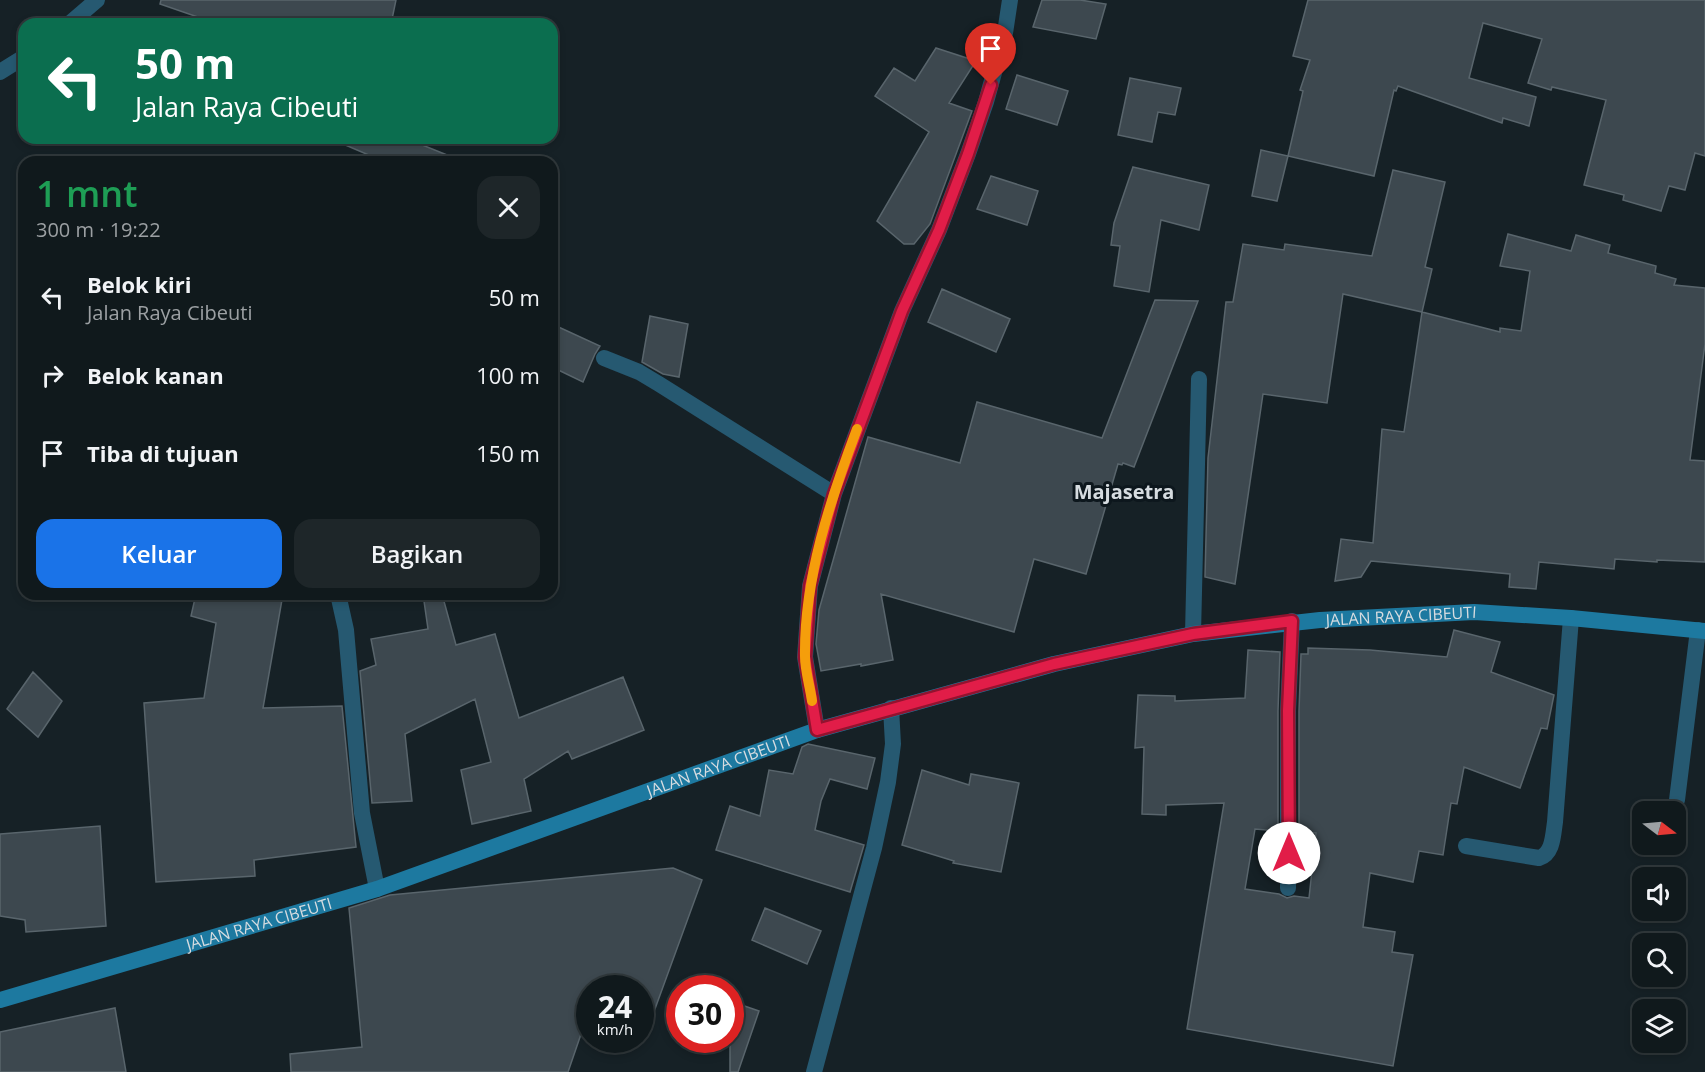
<!DOCTYPE html>
<html lang="id">
<meta charset="utf-8">
<style>
:root{--surface:#10191c;--page:#1e2629;--text:#f1f3f6;--muted:#9ca0a3;--line:#30383b;--accent:#1a73e8}
body{margin:0;font-family:"Open Sans",sans-serif;background:var(--page);color:var(--text);height:100vh;display:flex;flex-direction:column;font-size:22px;white-space:nowrap}
*{box-sizing:border-box;margin:0}
p{font-size:20px;color:var(--muted)}
.icon{flex:none;width:33px;height:33px;fill:none;stroke:currentColor;stroke-width:2;stroke-linecap:round;stroke-linejoin:round}
.map{position:relative;flex:1;overflow:hidden}
.panel{position:absolute;left:18px;top:156px;width:540px;height:444px;display:flex;flex-direction:column;background:var(--surface);border-radius:18px;box-shadow:0 3px 9px #0003,0 0 0 2px var(--line)}
.panel>*{flex:none}
.banner{position:absolute;left:18px;top:18px;width:540px;height:126px;border-radius:18px;box-shadow:0 3px 9px #0003,0 0 0 2px var(--line);background:#0b6e4f;color:#fff;overflow:hidden}
.needle{width:39px;rotate:106deg}
.fabs{position:absolute;left:1632px;top:801px;display:grid;gap:12px}
.fabs a{display:grid;place-items:center;width:54px;height:54px;border-radius:12px;background:var(--surface);box-shadow:0 3px 9px #0003,0 0 0 2px var(--line);font-size:30px}
.speed{position:absolute;left:576px;top:975px;display:flex;gap:12px;font-size:30px;font-weight:700;text-align:center}
.speed>*{display:grid;place-content:center;width:78px;height:78px;border-radius:50%;background:var(--surface);box-shadow:0 3px 9px #0003,0 0 0 2px var(--line);line-height:1}
.speed small{font-size:15px;font-weight:400}
.speed .limit{border:9px solid #d22;background:#fff;color:#111}
.pin{position:absolute;display:grid;place-items:center;width:51px;height:51px;color:#fff;margin:-62px -26px;border-radius:50% 50% 50% 0;rotate:-45deg;box-shadow:0 0 6px #0007}
.pin .icon{rotate:45deg}
.me{position:absolute;width:66px;margin:-33px;rotate:0deg;stroke-linejoin:round;filter:drop-shadow(0 0 4px #0008)}
.turn{display:flex;align-items:center;gap:21px;height:126px;padding:0 18px;font-size:27px}
.turn .icon{width:78px;height:78px;stroke-width:2.5}
.turn b{display:block;font-size:42px;line-height:51px}
.round{display:grid;place-items:center;flex:none;width:63px;height:63px;border-radius:18px;background:var(--page)}
.summary{display:flex;align-items:center;justify-content:space-between;height:102px;padding:0 18px}
h1{font-size:36px;font-weight:600;line-height:45px;color:#1e9e55}
.cta{display:flex;gap:12px;margin-top:auto;padding:12px 18px}
.cta a{flex:1;height:69px;border-radius:18px;background:var(--accent);color:#fff;font-size:24px;font-weight:600;line-height:69px;text-align:center}
.cta a+a{background:var(--page);color:var(--text)}
ul{padding:0;list-style:none}
li{display:flex;align-items:center;gap:18px;height:78px;padding:0 18px}
li div{flex:1}
li b{display:block;font-size:22px}
li em{font-style:normal}
.map>svg:first-child{display:block}
.building{fill:#3d484f;stroke:#59656c;stroke-width:1.5}
.lines{fill:none;stroke-linecap:round;stroke-linejoin:round}
.service{stroke:#265971;stroke-width:16}
.minor{stroke:#265971;stroke-width:16}
.tertiary{stroke:#265971;stroke-width:16}
.secondary{stroke:#1d79a0;stroke-width:16}
.route-casing{stroke:#92132f;stroke-width:15}
.route{stroke:#e11d48;stroke-width:10}
.slow{stroke:#f59e0b;stroke-width:10}
.labels{text-anchor:middle;dominant-baseline:central;stroke-width:6;stroke-linejoin:round;paint-order:stroke}
.street-label{font-size:16px;fill:#d6dce0;stroke:#0d171d}
.quarter-label{font-size:20px;font-weight:bold;fill:#d6dce0;stroke:#0d171d}
</style>
<div class="map">
<svg width="1705" height="1072" viewBox="0 0 1705 1072">
<rect width="100%" height="100%" fill="#162126"/>
<path class="building" d="M161 0H396L391 24H218L160 4Z
M1042 0H1080L1106 4 1096 39 1033 27Z
M1308 0H1705V156L1695 153 1685 190 1669 186 1661 211 1623 200 1624 195 1584 185 1606 100 1552 87 1551 90 1528 83 1542 39 1483 23 1469 78 1536 97 1529 126 1503 118 1502 123 1398 86 1396 91 1394 90 1374 176 1288 156 1303 91 1300 90 1310 60 1293 56Z
M936 48 976 61 949 103 972 111 930 224 914 244H904L877 221 929 132 875 96 894 68 915 81Z
M1017 75 1068 91 1057 125 1006 109Z
M1130 78 1181 88 1175 115 1158 112 1152 142 1118 135Z
M329 138H405L462 161 385 162Z
M1261 150 1288 156 1277 201 1252 196Z
M1133 167 1209 185 1199 230 1161 220 1149 292 1114 286 1120 246 1111 245 1114 223Z
M1393 170 1445 182 1425 267 1432 269 1422 312 1343 294 1327 403 1263 394 1235 584 1205 577 1208 458 1226 302H1233L1243 244 1284 250 1285 244 1372 256Z
M991 176 1038 191 1027 225 977 209Z
M1508 234 1571 251 1576 235 1610 245 1608 253 1656 266 1655 273 1676 279 1674 285 1705 288V344L1690 460 1705 461V562L1657 560V562L1615 559 1614 569 1539 562 1536 589 1509 587 1510 574 1371 561 1361 577 1335 581 1341 539 1373 543 1382 429 1404 432 1422 312 1500 332V328L1521 331 1530 271 1500 266Z
M942 289 1010 319 996 352 928 322Z
M1155 300 1198 301 1134 467 1123 463 1122 465 1118 464 1086 574 1034 559 1014 632 881 594 893 660 861 666V664L821 671 816 644 819 610 868 437 960 463 977 402 1102 438Z
M650 316 688 324 679 377 663 374 642 362Z
M552 324 600 346 595 354 583 382 552 367Z
M196 594H283L263 708 342 706 356 847 254 860 255 876 156 882 144 703 204 698 216 623 191 616Z
M423 594H442L456 645 495 634 519 718 623 677 644 730 572 759 568 751 524 779 531 811 472 824 461 770 491 762 475 699 405 734 412 801 372 803 360 671 376 665 371 639 428 629Z
M1454 630 1500 642 1491 672 1554 695 1547 729 1541 728 1520 788 1464 767 1457 804 1451 803 1443 855 1419 851 1413 882 1370 873 1363 927 1395 932 1392 952 1413 955 1393 1066 1187 1029 1224 803 1166 805V815L1142 814 1144 747 1135 748 1138 695 1175 696V701L1245 698 1248 650 1280 652 1278 711V831L1255 829 1245 889 1279 894 1287 898 1294 896 1309 898 1316 833 1299 832V711L1301 654H1308V648L1370 650 1447 657Z
M33 672 62 701 38 737 7 709Z
M808 744 875 758 867 789 830 779 821 801 815 830 864 845 850 892 716 850 730 806 760 816 769 770 793 774 802 747Z
M922 770 969 785 971 774 1019 783 1001 872 953 863 954 861 902 845Z
M100 826 106 926 26 932 25 920 0 916V834Z
M673 868 702 880 644 1039H640V988H590V1008L568 1072H291L290 1054 362 1047 349 908 390 895Z
M765 908 821 931 807 964 752 940Z
M730 1001 759 1011 738 1072H730Z
M115 1008 126 1072H0V1032Z"/>
<g class="lines">
<path class="service" d="M1193 634 1199 379"/>
<path class="minor" d="M69 24 97 0
M0 72 24 57
M604 358 639 372 659 384 834 494
M338 594 346 630 362 813 377 889
M817 730 805 657 810 586 834 494 902 311 939 230 968 154 986 102 1005 33 1010 0
M1677 800 1698 630
M1466 846 1539 858C1553 854 1553 835 1555 822L1571 618
M1288 888V711L1292 621"/>
<path class="tertiary" d="M814 1072 874 848 888 782 893 744 891 708"/>
<path class="secondary" id="s1" d="M0 1000 377 889 817 730 1054 664 1193 634 1320 620 1474 612 1571 618 1705 631"/>
</g>
<g class="lines">
<g class="route-casing">
<path id="route" d="M991 85 968 154 939 230 902 311 834 494 810 586 805 657 817 730 1054 664 1193 634 1292 621 1288 711 1289 853"/>
</g>
<use href="#route" class="route"/>
<path class="slow" d="M812 701C810 686 805 671 805 656 804 578 830 501 857 429"/>
</g>
<g class="labels">
<g class="street-label">
<text stroke="none"><textPath href="#s1" startOffset="1458">JALAN RAYA CIBEUTI</textPath></text>
<text stroke="none"><textPath href="#s1" startOffset="756">JALAN RAYA CIBEUTI</textPath></text>
<text stroke="none"><textPath href="#s1" startOffset="270">JALAN RAYA CIBEUTI</textPath></text>
</g>
<g class="quarter-label">
<text x="1124" y="491">Majasetra</text>
</g>
</g>
</svg>
<div class="fabs">
<a><svg class="needle" viewBox="-14 -14 28 28"><path d="M0-13l5 13h-10z" fill="#e53935"/><path d="M0 13l5-13h-10z" fill="#9ca0a3"/></svg></a>
<a><svg class="icon" aria-label="sound" viewBox="0 0 24 24"><path d="M4 9h4l5-4v14l-5-4H4zM17 9q2 3 0 6"/></svg></a>
<a><svg class="icon" aria-label="search" viewBox="0 0 24 24"><circle cx="10" cy="10" r="6"/><path d="M15 15l6 6"/></svg></a>
<a><svg class="icon" aria-label="layers" viewBox="0 0 24 24"><path d="M12 4l9 5-9 5-9-5zM3 14l9 5 9-5"/></svg></a>
</div>
<div class="speed"><div>24<small>km/h</small></div><div class="limit">30</div></div>
<div class="pin" style="left:991px;top:85px;background:#d93025"><svg class="icon" aria-label="arrive" viewBox="0 0 24 24"><path d="M6 21V4h12l-3 4 3 4H6"/></svg></div>
<svg class="me" style="left:1289px;top:853px" viewBox="-20 -20 40 40"><circle r="19" fill="#fff"/><path d="M0-13L10 11 0 6-10 11z" fill="#e11d48"/></svg>
<div class="banner">
<div class="turn"><svg class="icon" aria-label="left" viewBox="0 0 24 24"><path d="M17 20v-9H6M10 6l-5 5 5 5"/></svg><div><b>50 m</b>Jalan Raya Cibeuti</div></div>
</div>
<section class="panel">
<div class="summary"><div><h1>1 mnt</h1><p>300 m · 19:22</p></div><a class="round"><svg class="icon" aria-label="close" viewBox="0 0 24 24"><path d="M6 6l12 12M18 6L6 18"/></svg></a></div>
<ul>
<li><svg class="icon" aria-label="left" viewBox="0 0 24 24"><path d="M17 20v-9H6M10 6l-5 5 5 5"/></svg><div><b>Belok kiri</b><p>Jalan Raya Cibeuti</p></div><em>50 m</em></li>
<li><svg class="icon" aria-label="right" viewBox="0 0 24 24"><path d="M7 20v-9h11M14 6l5 5-5 5"/></svg><div><b>Belok kanan</b></div><em>100 m</em></li>
<li><svg class="icon" aria-label="arrive" viewBox="0 0 24 24"><path d="M6 21V4h12l-3 4 3 4H6"/></svg><div><b>Tiba di tujuan</b></div><em>150 m</em></li>
</ul>
<div class="cta"><a>Keluar</a><a>Bagikan</a></div>
</section>
</div>
